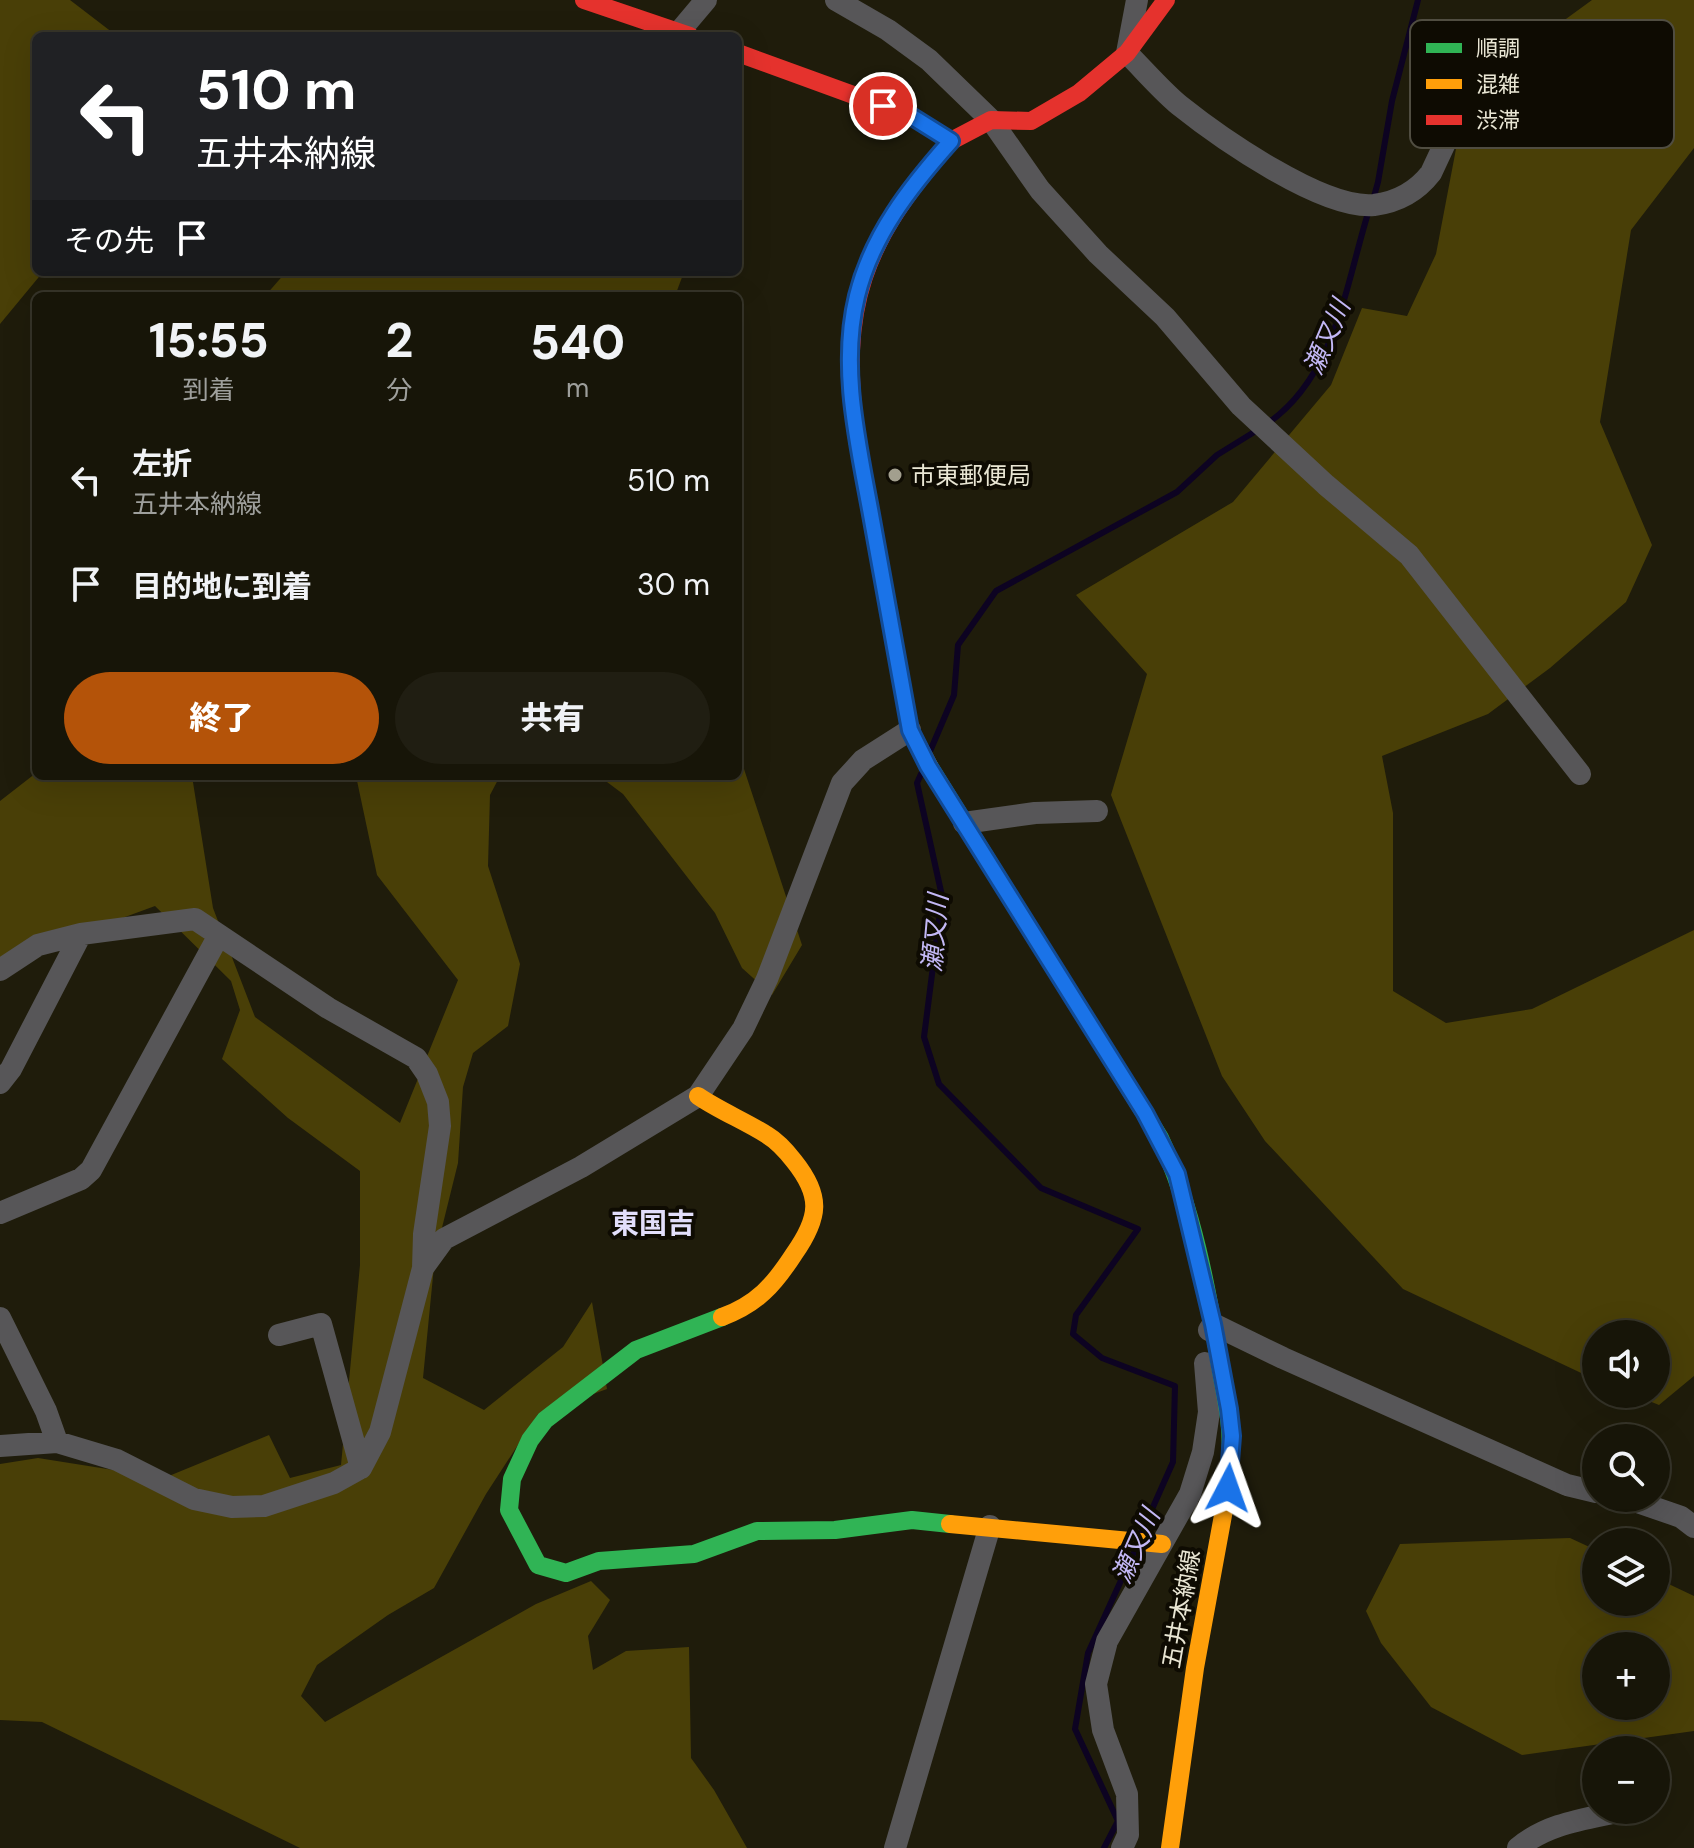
<!DOCTYPE html>
<html lang="ja">
<meta charset="utf-8">
<style>
:root{--surface:#171508;--page:#201e12;--text:#f1f3f6;--muted:#9e9f9c;--line:#363429;--accent:#b45309}
body{margin:0;font-family:"DM Sans","Noto Sans JP",sans-serif;background:var(--page);color:var(--text);height:100vh;display:flex;flex-direction:column;font-size:30px;white-space:nowrap}
*{box-sizing:border-box;margin:0}
p{font-size:26px;color:var(--muted)}
.icon{flex:none;width:44px;height:44px;fill:none;stroke:currentColor;stroke-width:2;stroke-linecap:round;stroke-linejoin:round}
.map{position:relative;flex:1;overflow:hidden}
.side{position:absolute;left:32px;top:292px;width:710px;height:488px;display:flex;flex-direction:column;background:var(--surface);border-radius:12px;box-shadow:0 8px 32px #0002,0 0 0 2px var(--line)}
.side>*{flex:none}
.banner{position:absolute;left:32px;top:32px;width:710px;height:244px;border-radius:12px;box-shadow:0 8px 32px #0002,0 0 0 2px var(--line);background:#202124;color:#fff;overflow:hidden}
.tools{position:absolute;left:1582px;top:1320px;display:grid;gap:16px}
.tools a{display:grid;place-items:center;width:88px;height:88px;border-radius:50%;background:var(--surface);box-shadow:0 8px 32px #0002,0 0 0 2px var(--line);font-size:40px}
.pin{position:absolute;display:grid;place-items:center;width:68px;height:68px;color:#fff;margin:-34px;border:4px solid #fff;border-radius:50%;box-shadow:0 2px 8px #0007}
.me{position:absolute;width:88px;margin:-44px;rotate:4deg;stroke-linejoin:round;filter:drop-shadow(0 0 6px #0008)}
.turn{display:flex;align-items:center;gap:28px;height:168px;padding:0 32px;font-size:36px}
.turn .icon{width:104px;height:104px;stroke-width:2.5}
.turn b{display:block;font-size:56px;line-height:68px}
.then{display:flex;align-items:center;height:76px;padding:0 32px;background:#0003;gap:16px;font-size:30px}
.eta{display:flex;justify-content:space-evenly;align-items:center;height:136px;text-align:center}
.eta b{font-size:48px;font-weight:800;line-height:56px}
.cta{display:flex;gap:16px;margin-top:auto;padding:16px 32px}
.cta a{flex:1;height:92px;border-radius:48px;background:var(--accent);color:#fff;font-size:32px;font-weight:800;line-height:92px;text-align:center}
.cta a+a{background:var(--page);color:var(--text)}
ul{padding:0;list-style:none}
li{display:flex;align-items:center;gap:24px;height:104px;padding:0 32px}
li div{flex:1}
li b{display:block;font-size:30px}
li em{font-style:normal}
.map>svg:first-child{display:block}
.forest{fill:#493f07;fill-rule:evenodd}
.lines{fill:none;stroke-linecap:round;stroke-linejoin:round}
.stream{stroke:#0d0322;stroke-width:6}
.street{stroke:#575658;stroke-width:22}
.fast{stroke:#30b455;stroke-width:18}
.slow{stroke:#ff9f0a;stroke-width:18}
.jam{stroke:#e5322d;stroke-width:18}
.route-casing{stroke:#114b97;stroke-width:20}
.route{stroke:#1a73e8;stroke-width:14}
.poi-dot{fill:#a29f8e;stroke:#0e0b02;stroke-width:3}
.labels{text-anchor:middle;dominant-baseline:central;stroke-width:8;stroke-linejoin:round;paint-order:stroke}
.poi-label{font-size:24px;fill:#e9e6d4;stroke:#0e0b02;text-anchor:start}
.street-label{font-size:24px;fill:#e9e6d4;stroke:#0e0b02}
.water-label{font-size:26px;font-style:italic;fill:#c3b8f5;stroke:#0e0b02}
.quarter-label{font-size:28px;font-weight:bold;fill:#e2defb;stroke:#0e0b02}
.key{fill:#0e0b02;stroke:#504d41;stroke-width:2}
.key-label{font-size:22px;fill:#e9e6d4}
</style>
<div class="map">
<svg width="1694" height="1848" viewBox="0 0 1694 1848">
<rect width="100%" height="100%" fill="#1f1c0b"/>
<path class="forest" d="M0 0H70L117 36H36V272H43L0 324Z
M1592 0H1694V148L1631 230 1600 422 1652 545 1626 602 1550 668 1488 714 1382 756 1393 813V991L1446 1023 1532 1009 1694 930V1376L1659 1405 1632 1394H1656V1334H1596V1380L1403 1289 1265 1141 1222 1076 1111 795 1147 674 1076 595 1233 502 1331 385 1362 308 1407 316 1436 254 1467 91Z
M286 272H684L675 296H265Z
M738 761 744 769 802 945 772 995 742 968 715 913 623 794 599 776H738Z
M36 773V776H192L213 908 255 1017 400 1123 458 980 377 875 356 776H500L490 795 488 866 520 964 508 1026 473 1053 463 1087 458 1163 435 1256 423 1378 484 1410 563 1347 592 1302 607 1389 538 1414 486 1494 434 1588 388 1615 317 1665 301 1696 325 1722 536 1604 591 1581 610 1600 588 1636 593 1670 626 1651 689 1647 691 1758 714 1790 747 1848H300L42 1722 0 1720V1464L38 1458 164 1478 269 1435 290 1478 341 1465 360 1265V1171L288 1118 222 1059 240 1010 231 981 155 906 0 963V801Z
M1570 1538 1596 1550V1602H1656V1578L1694 1596V1731L1522 1755 1431 1707 1381 1643 1366 1611 1400 1544ZM1656 1646V1706H1596V1646Z"/>
<g class="lines">
<path class="stream" d="M1373 200 1378 182 1392 101 1418 0
M1268 423C1336 376 1346 283 1369 210
M931 749 954 695 958 645 996 591 1177 492 1217 455 1259 429
M921 774 917 783 942 896 924 1037 939 1084 1041 1188 1138 1229 1076 1315 1073 1334 1102 1358 1175 1386 1173 1462 1141 1534
M1104 1848 1118 1821 1075 1729 1088 1653 1134 1552"/>
<path class="street" d="M836 0 888 30 929 60 991 120 1040 190 1098 254 1165 317 1241 406 1326 485 1409 555 1580 774
M1137 0 1127 53C1144 70 1161 90 1179 105 1219 137 1323 210 1374 205 1398 202 1417 191 1431 173L1474 81 1482 55
M679 32 706 0
M964 823 1035 813 1097 811
M0 970 38 945 81 934 195 919 328 1008 416 1058 427 1074 438 1102 440 1126 424 1234 423 1268 380 1432 361 1468 334 1483 264 1506 232 1507 194 1499 117 1460 57 1442 0 1446
M0 1083 11 1069 81 934
M0 1213 81 1179 91 1170 219 935
M423 1268 444 1239 581 1167 698 1096 743 1029 767 979 842 783 863 760 910 730
M0 1318 46 1411 57 1442
M1209 1330 1213 1324 1283 1358 1567 1485 1596 1492
M279 1335 321 1324 361 1468
M1626 1498 1681 1517 1694 1527
M895 1848 990 1526
M1122 1848 1128 1835 1127 1794 1103 1730 1096 1684 1107 1641 1190 1494 1203 1452 1209 1412 1205 1363
M1518 1848C1549 1822 1588 1819 1626 1810"/>
<path class="fast" d="M929 766 1160 1138C1193 1209 1207 1288 1220 1365 1225 1396 1233 1426 1230 1457
M722 1317 636 1350 545 1420 530 1440 512 1479 509 1510 538 1565 566 1573 599 1561 694 1554 757 1531 835 1530 912 1520 950 1524"/>
<path class="slow" d="M857 439 910 730 929 766
M698 1096C720 1111 745 1121 767 1135 777 1141 787 1152 794 1161 822 1196 820 1217 794 1254 774 1285 757 1304 722 1317
M950 1524 1162 1544
M1170 1848 1195 1668 1228 1488 1230 1457"/>
<path class="jam" d="M584 0 690 36
M738 53 911 116 951 141C864 240 837 306 857 439
M951 141 991 120 1031 121 1079 93 1127 53 1166 0"/>
</g>
<g class="lines">
<g class="route-casing">
<path id="route" d="M883 106 911 116 951 141C910 187 872 235 857 296 839 369 859 447 872 520 885 590 898 660 910 730L928 766 1145 1113 1177 1174 1213 1324 1229 1409 1232 1436 1228 1488"/>
</g>
<use href="#route" class="route"/>
</g>
<circle class="poi-dot" cx="895" cy="475" r="8"/>
<g class="labels">
<g class="poi-label">
<text x="911" y="475">市東郵便局</text>
</g>
<g class="street-label">
<text transform="translate(1181 1609) rotate(-80)">五井本納線</text>
</g>
<g class="water-label">
<text transform="translate(1327 337) rotate(-67)">瀬又川</text>
<text transform="translate(935 933) rotate(-85)">瀬又川</text>
<text transform="translate(1136 1546) rotate(-66)">瀬又川</text>
</g>
<g class="quarter-label">
<text x="653" y="1223">東国吉</text>
</g>
</g>
<rect x="1410" y="20" width="264" height="128" rx="12" class="key"/>
<rect x="1426" y="43" width="36" height="10" fill="#30b455"/>
<rect x="1426" y="79" width="36" height="10" fill="#ff9f0a"/>
<rect x="1426" y="115" width="36" height="10" fill="#e5322d"/>
<g class="key-label">
<text x="1476" y="56">順調</text>
<text x="1476" y="92">混雑</text>
<text x="1476" y="128">渋滞</text>
</g>
</svg>
<div class="tools">
<a><svg class="icon" aria-label="sound" viewBox="0 0 24 24"><path d="M4 9h4l5-4v14l-5-4H4zM17 9q2 3 0 6"/></svg></a>
<a><svg class="icon" aria-label="search" viewBox="0 0 24 24"><circle cx="10" cy="10" r="6"/><path d="M15 15l6 6"/></svg></a>
<a><svg class="icon" aria-label="layers" viewBox="0 0 24 24"><path d="M12 4l9 5-9 5-9-5zM3 14l9 5 9-5"/></svg></a>
<a>+</a>
<a>−</a>
</div>
<div class="pin" style="left:883px;top:106px;background:#d93025"><svg class="icon" aria-label="arrive" viewBox="0 0 24 24"><path d="M6 21V4h12l-3 4 3 4H6"/></svg></div>
<svg class="me" style="left:1228px;top:1488px" viewBox="-20 -20 40 40"><path d="M0-17L14 15 0 8-14 15z" fill="#1a73e8" stroke="#fff" stroke-width="4"/></svg>
<div class="banner">
<div class="turn"><svg class="icon" aria-label="left" viewBox="0 0 24 24"><path d="M17 20v-9H6M10 6l-5 5 5 5"/></svg><div><b>510 m</b>五井本納線</div></div>
<div class="then">その先<svg class="icon" aria-label="arrive" viewBox="0 0 24 24"><path d="M6 21V4h12l-3 4 3 4H6"/></svg></div>
</div>
<section class="side">
<div class="eta">
<div><b>15:55</b><p>到着</p></div>
<div><b>2</b><p>分</p></div>
<div><b>540</b><p>m</p></div>
</div>
<ul>
<li><svg class="icon" aria-label="left" viewBox="0 0 24 24"><path d="M17 20v-9H6M10 6l-5 5 5 5"/></svg><div><b>左折</b><p>五井本納線</p></div><em>510 m</em></li>
<li><svg class="icon" aria-label="arrive" viewBox="0 0 24 24"><path d="M6 21V4h12l-3 4 3 4H6"/></svg><div><b>目的地に到着</b></div><em>30 m</em></li>
</ul>
<div class="cta"><a>終了</a><a>共有</a></div>
</section>
</div>
